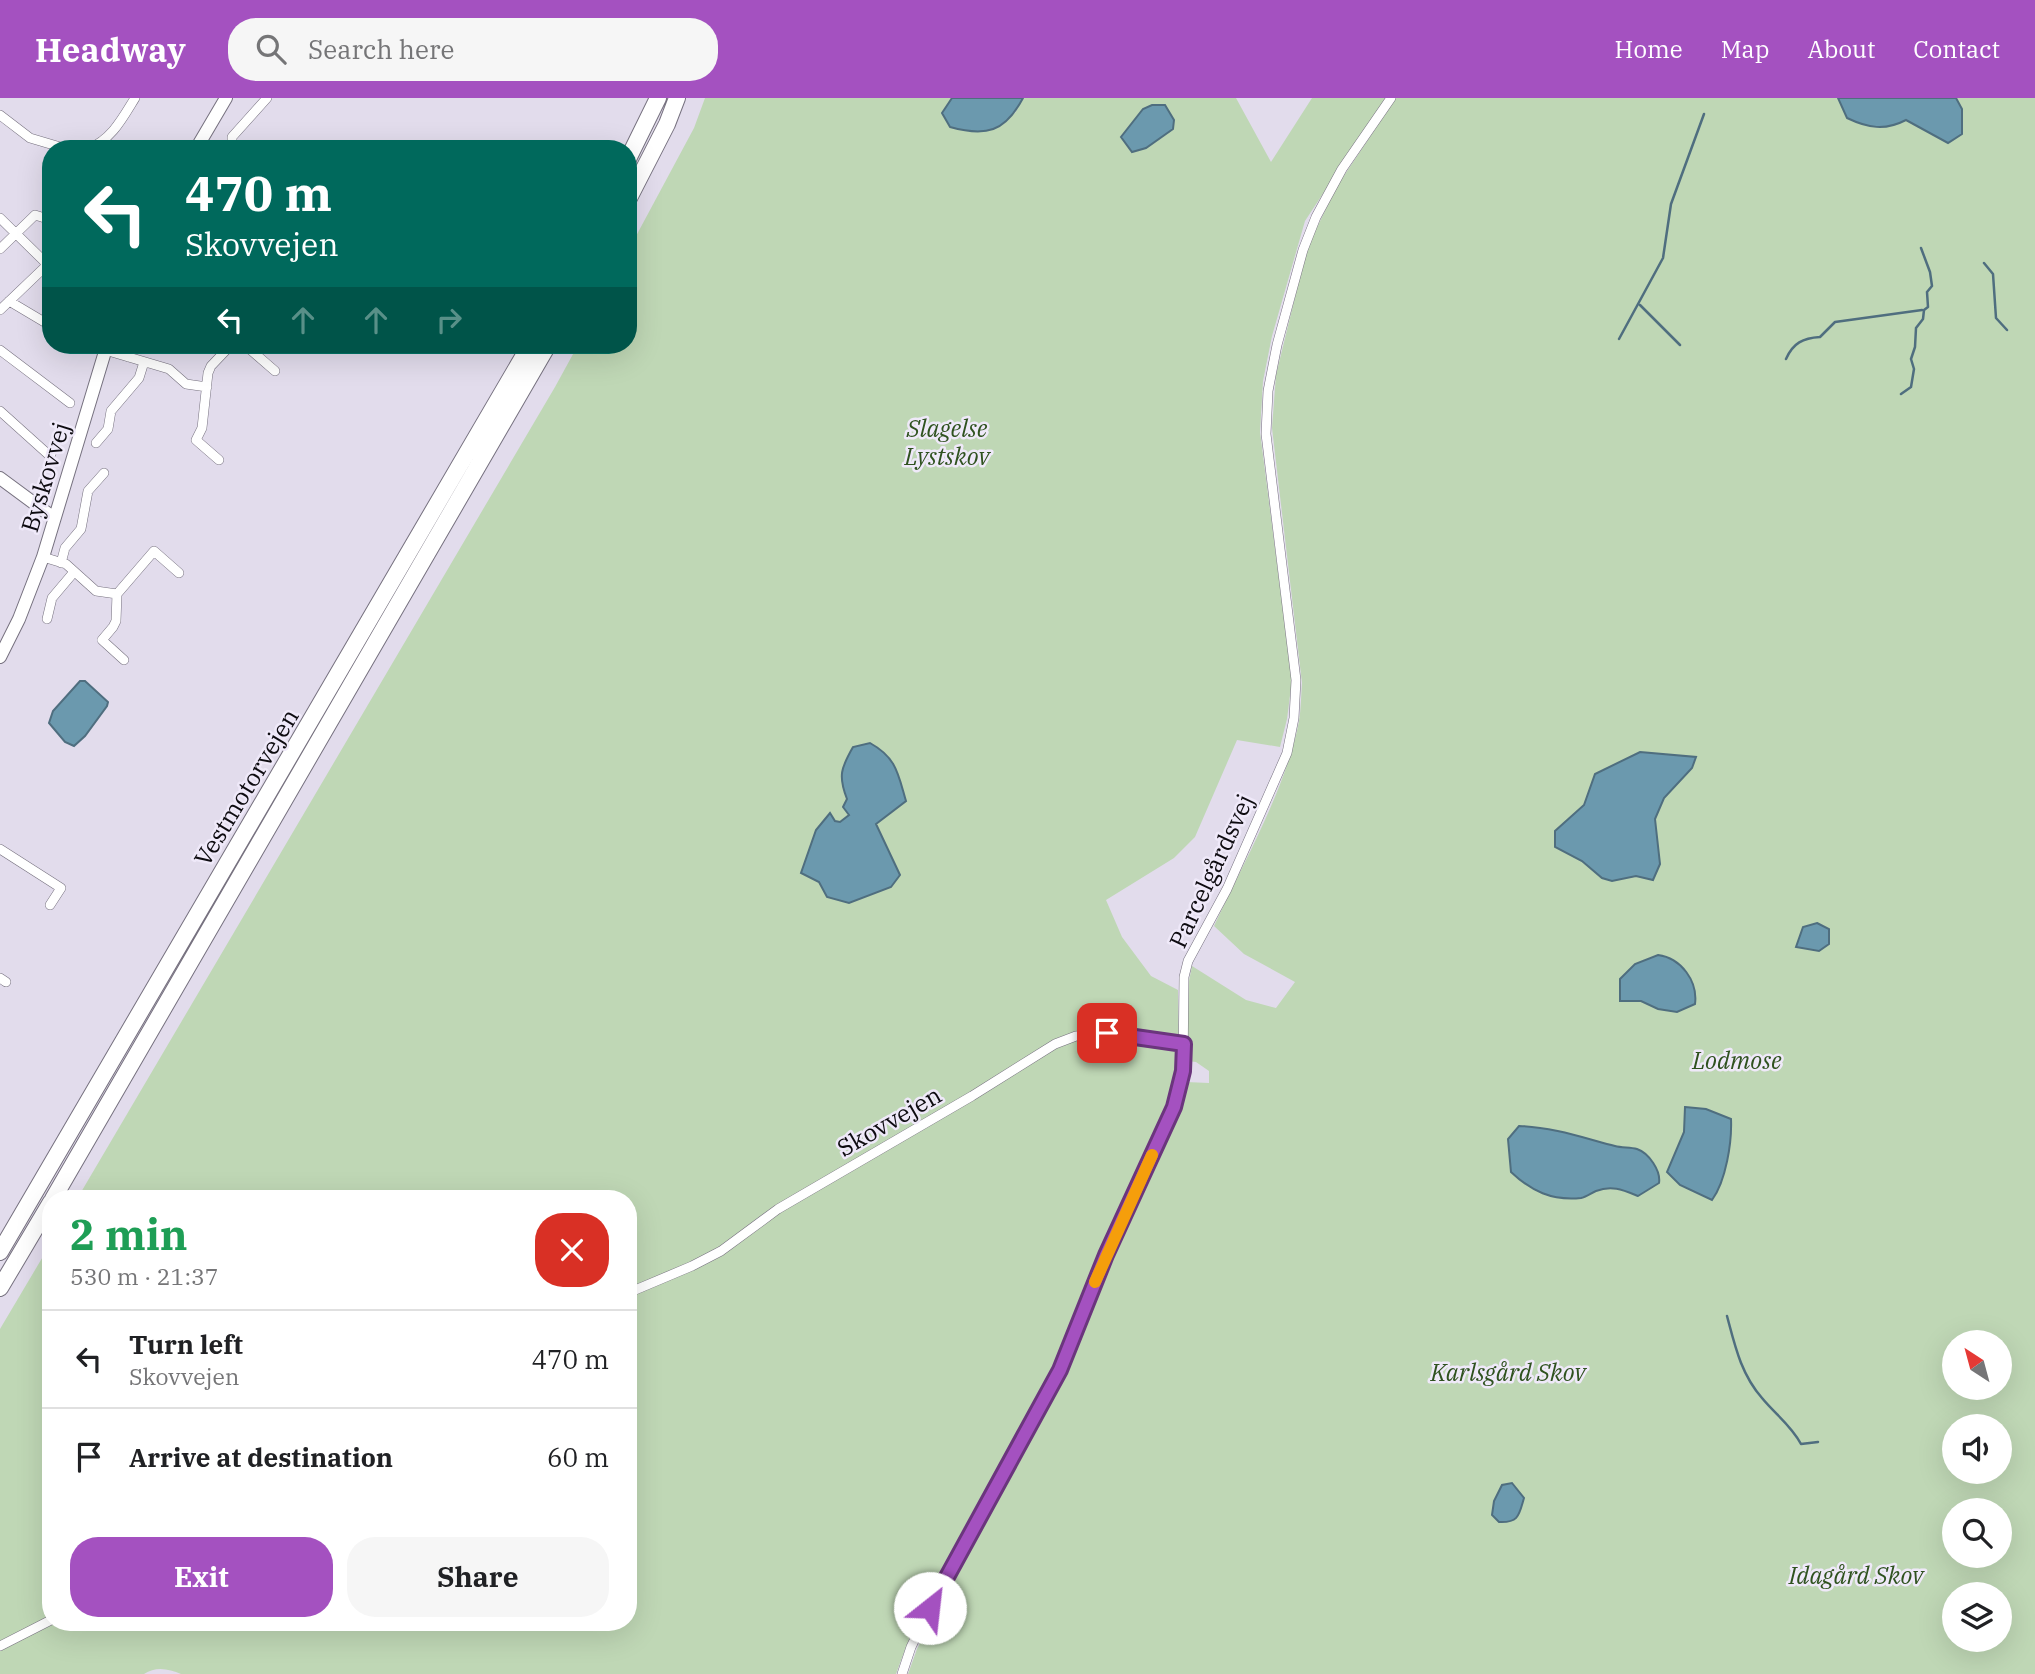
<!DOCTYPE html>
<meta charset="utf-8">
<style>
:root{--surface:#fff;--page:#f6f6f6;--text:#202124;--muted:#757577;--line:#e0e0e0;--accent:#a451c0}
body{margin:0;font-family:"IBM Plex Serif",serif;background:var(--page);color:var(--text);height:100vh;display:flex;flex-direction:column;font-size:26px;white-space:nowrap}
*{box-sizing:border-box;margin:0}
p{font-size:23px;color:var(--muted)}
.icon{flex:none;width:38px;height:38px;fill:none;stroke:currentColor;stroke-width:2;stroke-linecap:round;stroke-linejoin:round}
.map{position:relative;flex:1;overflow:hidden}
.panel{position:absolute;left:42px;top:1092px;width:595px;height:441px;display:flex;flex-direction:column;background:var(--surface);border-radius:28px;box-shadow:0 7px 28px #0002}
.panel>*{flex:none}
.top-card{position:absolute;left:42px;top:42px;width:595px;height:214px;border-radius:28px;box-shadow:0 7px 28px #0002;background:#00695c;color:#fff;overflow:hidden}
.needle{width:46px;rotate:324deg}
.tools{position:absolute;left:1942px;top:1232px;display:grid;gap:14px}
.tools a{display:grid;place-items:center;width:70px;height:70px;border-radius:50%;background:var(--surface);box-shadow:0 7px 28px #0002;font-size:35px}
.pin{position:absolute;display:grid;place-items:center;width:60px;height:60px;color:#fff;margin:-30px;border-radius:14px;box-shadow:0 4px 10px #0006}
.me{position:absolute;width:77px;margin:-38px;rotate:29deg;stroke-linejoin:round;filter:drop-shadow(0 0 5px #0008)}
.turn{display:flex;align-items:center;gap:24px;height:147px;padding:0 28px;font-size:32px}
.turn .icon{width:91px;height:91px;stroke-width:2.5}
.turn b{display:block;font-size:49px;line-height:60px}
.lanes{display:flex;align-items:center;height:66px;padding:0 28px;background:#0003;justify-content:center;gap:35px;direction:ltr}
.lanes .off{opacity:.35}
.round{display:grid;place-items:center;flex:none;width:74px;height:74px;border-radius:28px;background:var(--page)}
.summary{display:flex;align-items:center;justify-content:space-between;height:119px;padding:0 28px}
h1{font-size:42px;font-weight:700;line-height:52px;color:#1e9e55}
.button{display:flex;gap:14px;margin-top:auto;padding:14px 28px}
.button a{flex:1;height:80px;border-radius:28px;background:var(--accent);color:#fff;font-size:28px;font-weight:700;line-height:80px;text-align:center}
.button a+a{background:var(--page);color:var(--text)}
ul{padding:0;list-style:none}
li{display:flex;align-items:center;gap:21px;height:98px;padding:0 28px;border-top:2px solid var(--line)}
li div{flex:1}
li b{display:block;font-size:26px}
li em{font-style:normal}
header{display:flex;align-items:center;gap:42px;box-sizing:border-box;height:98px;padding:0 35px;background:var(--accent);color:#fff}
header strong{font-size:33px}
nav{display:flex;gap:38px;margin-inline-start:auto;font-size:24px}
.search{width:490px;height:63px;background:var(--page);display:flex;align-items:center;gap:18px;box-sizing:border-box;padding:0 24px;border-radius:28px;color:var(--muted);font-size:26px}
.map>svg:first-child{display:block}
.green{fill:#bfd7b5;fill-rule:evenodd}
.water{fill:#6b99ae;stroke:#4f6e7f;stroke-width:2}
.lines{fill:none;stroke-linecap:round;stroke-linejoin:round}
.stream{stroke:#4f6e7f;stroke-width:2.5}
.street-casing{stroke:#76717f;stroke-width:10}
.secondary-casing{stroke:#76717f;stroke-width:14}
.highway-casing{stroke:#76717f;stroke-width:18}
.street{stroke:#fff;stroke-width:9}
.secondary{stroke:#fff;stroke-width:12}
.highway{stroke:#fff;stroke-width:16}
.route-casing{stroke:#6b357d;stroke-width:18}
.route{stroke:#a451c0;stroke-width:12}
.slow{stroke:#f59e0b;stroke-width:12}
.labels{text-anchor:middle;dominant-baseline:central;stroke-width:5;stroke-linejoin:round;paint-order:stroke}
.park-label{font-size:24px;font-style:italic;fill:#2f521f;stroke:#efe9f9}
.street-label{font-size:24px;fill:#0d0b10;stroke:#efe9f9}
</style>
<header>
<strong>Headway</strong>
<div class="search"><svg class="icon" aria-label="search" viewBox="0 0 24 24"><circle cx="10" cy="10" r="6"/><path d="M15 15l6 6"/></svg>Search here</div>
<nav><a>Home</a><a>Map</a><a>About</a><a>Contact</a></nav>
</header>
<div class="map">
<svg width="2035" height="1576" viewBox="0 0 2035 1576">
<rect width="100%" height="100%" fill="#e2dcec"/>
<path class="green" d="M705 0H952L943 16 950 29 1015 15 1023 0H1236L1271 64 1312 0H1386L1305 123 1272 238 1263 283 1260 334 1292 582 1287 621 1280 649 1237 642 1195 739 1174 760 1106 802 1122 839 1151 878 1178 892 1179 961 1172 999 1109 1132 1061 1254 1044 1289C993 1381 931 1477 896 1576H181C169 1571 156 1568 144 1576H0V1231L51 1145V1524H628V1101H77L555 289 578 247H628V153L694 30ZM842 689 891 789 827 799 819 784 831 716 835 723 840 724 849 717 847 701Z
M1396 0H2035V1576H908L917 1551 931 1523 1066 1277 1119 1139 1165 1042 1186 984 1209 985V973L1196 964 1187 963V893L1192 868 1246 902 1276 910 1295 884 1244 856 1214 828C1243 765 1286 691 1299 623 1301 611 1301 598 1302 585L1272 330 1276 277 1307 150 1337 88ZM1955 1244H2000V1290H1955ZM1955 1328H2000V1374H1955ZM1955 1412H2000V1458H1955ZM1955 1496H2000V1542H1955Z"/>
<path class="water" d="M952 0H1023C1005 34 986 39 950 29L942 15Z
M1838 0H1956L1962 11V36L1948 45 1906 22C1885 33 1868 30 1847 20Z
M1152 7H1165L1174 22 1173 31 1146 50 1132 54 1121 39 1143 11Z
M80 583H85L108 604 107 608 85 638 74 648 65 644 49 625 53 613Z
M870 645C897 660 898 676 906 703L876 726 900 777 891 789 849 805 827 799 819 784 801 775 816 732 830 715 835 723 840 724 849 717 843 709 847 701C838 678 841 670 853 649Z
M1640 654 1696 659 1692 670 1664 700 1655 721 1660 766 1653 782 1636 778 1612 783 1602 780 1582 763 1555 749V733L1584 707 1595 676Z
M1817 825 1829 831V846L1819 853 1796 849 1803 829Z
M1658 857C1681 860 1698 883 1695 906L1677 914 1658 911 1641 903H1620V881L1635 866Z
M1685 1009 1706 1011 1731 1021C1732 1044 1726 1083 1712 1102L1680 1087 1667 1074 1684 1034Z
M1519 1028C1552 1029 1584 1040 1615 1048 1622 1050 1630 1049 1637 1051 1649 1055 1661 1073 1659 1085L1638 1098C1623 1092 1612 1087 1596 1093 1591 1095 1586 1099 1581 1100 1552 1103 1531 1093 1511 1074L1508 1041Z
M1512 1385 1524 1400C1519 1417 1519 1425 1499 1424L1492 1417 1494 1403 1502 1387Z"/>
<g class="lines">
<path class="stream" d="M1984 165 1993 176 1996 220 2007 232
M1640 207 1680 247
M1619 241 1663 160 1671 106 1704 16
M1786 261C1793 245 1803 240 1820 239L1835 224 1922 212
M1901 296 1911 289 1914 271 1911 261 1915 249 1916 230 1923 221 1924 212 1928 209 1927 194 1932 188 1930 174 1921 150
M1727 1218C1735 1248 1741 1276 1762 1300 1775 1316 1791 1327 1801 1346L1818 1344"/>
<g class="street-casing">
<path id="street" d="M0 17 30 40 67 51
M88 51C112 41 122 21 135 0
M232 51V39L267 0
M0 120 51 170
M0 151 35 117 51 122
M9 203 51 228
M0 212 46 168
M82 247 87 250
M245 247 275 273
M0 252 70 305
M105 252 169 271 186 286 207 289
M128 259 132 247
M0 313 50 358 55 347
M96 345 108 331 111 313 139 280 144 264
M219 362 196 342 202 330 208 275 211 268 231 247
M43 459 66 466 96 493 117 496
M61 465 65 450 81 431 88 393 104 375
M47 521 52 500 74 474
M124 562 102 542 113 529 116 523 117 496 154 453 179 475
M0 751 61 790 50 807
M0 880 6 884
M628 1195 692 1168 721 1153 778 1111 972 998 1055 946 1076 938 1107 935 1184 946
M0 1548 51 1522
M902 1576 911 1549 930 1510 1060 1272 1106 1157 1174 1009 1183 973 1184 879 1188 863 1227 791 1287 655 1294 620 1296 582 1266 336 1268 293 1277 247 1303 152 1316 119 1342 71 1391 0"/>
</g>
<g class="secondary-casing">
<path id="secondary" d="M196 51 226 0
M0 380 54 420
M0 559 19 521 43 459 107 247"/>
</g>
<g class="highway-casing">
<path id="highway" d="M628 61 658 0
M628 102 667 26 677 0
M53 1101 548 247
M0 1154 530 247
M0 1190 51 1104"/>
</g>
<use href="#street" class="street"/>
<use href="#secondary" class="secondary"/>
<use href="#highway" class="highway"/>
</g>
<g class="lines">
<g class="route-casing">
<path id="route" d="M930 1510 1060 1272 1106 1157 1174 1009 1183 973 1184 946 1107 935"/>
</g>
<use href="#route" class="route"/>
<path class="slow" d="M1095 1184 1152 1057"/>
</g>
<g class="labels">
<g class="park-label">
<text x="947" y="330">Slagelse<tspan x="947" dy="28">Lystskov</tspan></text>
<text x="1737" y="962">Lodmose</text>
<text x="1508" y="1274">Karlsgård Skov</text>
<text x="1856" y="1477">Idagård Skov</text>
</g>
<g class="street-label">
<text transform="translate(45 379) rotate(-73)">Byskovvej</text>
<text transform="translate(246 689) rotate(-59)">Vestmotorvejen</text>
<text transform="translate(1211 773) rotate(-65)">Parcelgårdsvej</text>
<text transform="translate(889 1023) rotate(-30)">Skovvejen</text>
</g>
</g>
</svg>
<div class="tools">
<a><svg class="needle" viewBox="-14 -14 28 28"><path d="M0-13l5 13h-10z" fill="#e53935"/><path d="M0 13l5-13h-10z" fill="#757577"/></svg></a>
<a><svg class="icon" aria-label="sound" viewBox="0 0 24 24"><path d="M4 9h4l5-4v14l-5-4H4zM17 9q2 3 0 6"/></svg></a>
<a><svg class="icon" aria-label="search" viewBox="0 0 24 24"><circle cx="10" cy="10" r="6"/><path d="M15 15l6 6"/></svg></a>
<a><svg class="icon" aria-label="layers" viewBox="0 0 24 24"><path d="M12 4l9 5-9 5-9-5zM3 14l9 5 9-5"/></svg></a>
</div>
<div class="pin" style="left:1107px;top:935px;background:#d93025"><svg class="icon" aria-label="arrive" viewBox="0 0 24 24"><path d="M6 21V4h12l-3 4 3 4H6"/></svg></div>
<svg class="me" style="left:930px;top:1510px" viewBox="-20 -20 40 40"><circle r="19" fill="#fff"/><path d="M0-13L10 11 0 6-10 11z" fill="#a451c0"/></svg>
<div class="top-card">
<div class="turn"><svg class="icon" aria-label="left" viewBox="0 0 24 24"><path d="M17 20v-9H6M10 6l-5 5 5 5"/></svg><div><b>470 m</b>Skovvejen</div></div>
<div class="lanes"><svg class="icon" aria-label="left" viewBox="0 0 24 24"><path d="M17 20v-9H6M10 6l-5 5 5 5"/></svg><svg class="icon off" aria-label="ahead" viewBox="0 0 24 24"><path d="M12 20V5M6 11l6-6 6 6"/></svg><svg class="icon off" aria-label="ahead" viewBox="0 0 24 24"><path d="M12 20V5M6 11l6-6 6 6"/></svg><svg class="icon off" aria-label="right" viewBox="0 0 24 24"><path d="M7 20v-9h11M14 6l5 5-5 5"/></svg></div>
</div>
<section class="panel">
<div class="summary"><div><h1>2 min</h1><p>530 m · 21:37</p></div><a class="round" style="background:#d93025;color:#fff"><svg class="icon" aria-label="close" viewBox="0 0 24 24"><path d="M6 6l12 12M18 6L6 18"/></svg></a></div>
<ul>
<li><svg class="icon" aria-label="left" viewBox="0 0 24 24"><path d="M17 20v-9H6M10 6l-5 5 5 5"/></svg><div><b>Turn left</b><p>Skovvejen</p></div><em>470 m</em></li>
<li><svg class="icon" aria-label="arrive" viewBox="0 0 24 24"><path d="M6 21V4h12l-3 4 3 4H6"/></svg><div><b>Arrive at destination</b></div><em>60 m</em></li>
</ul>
<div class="button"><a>Exit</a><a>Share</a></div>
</section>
</div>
